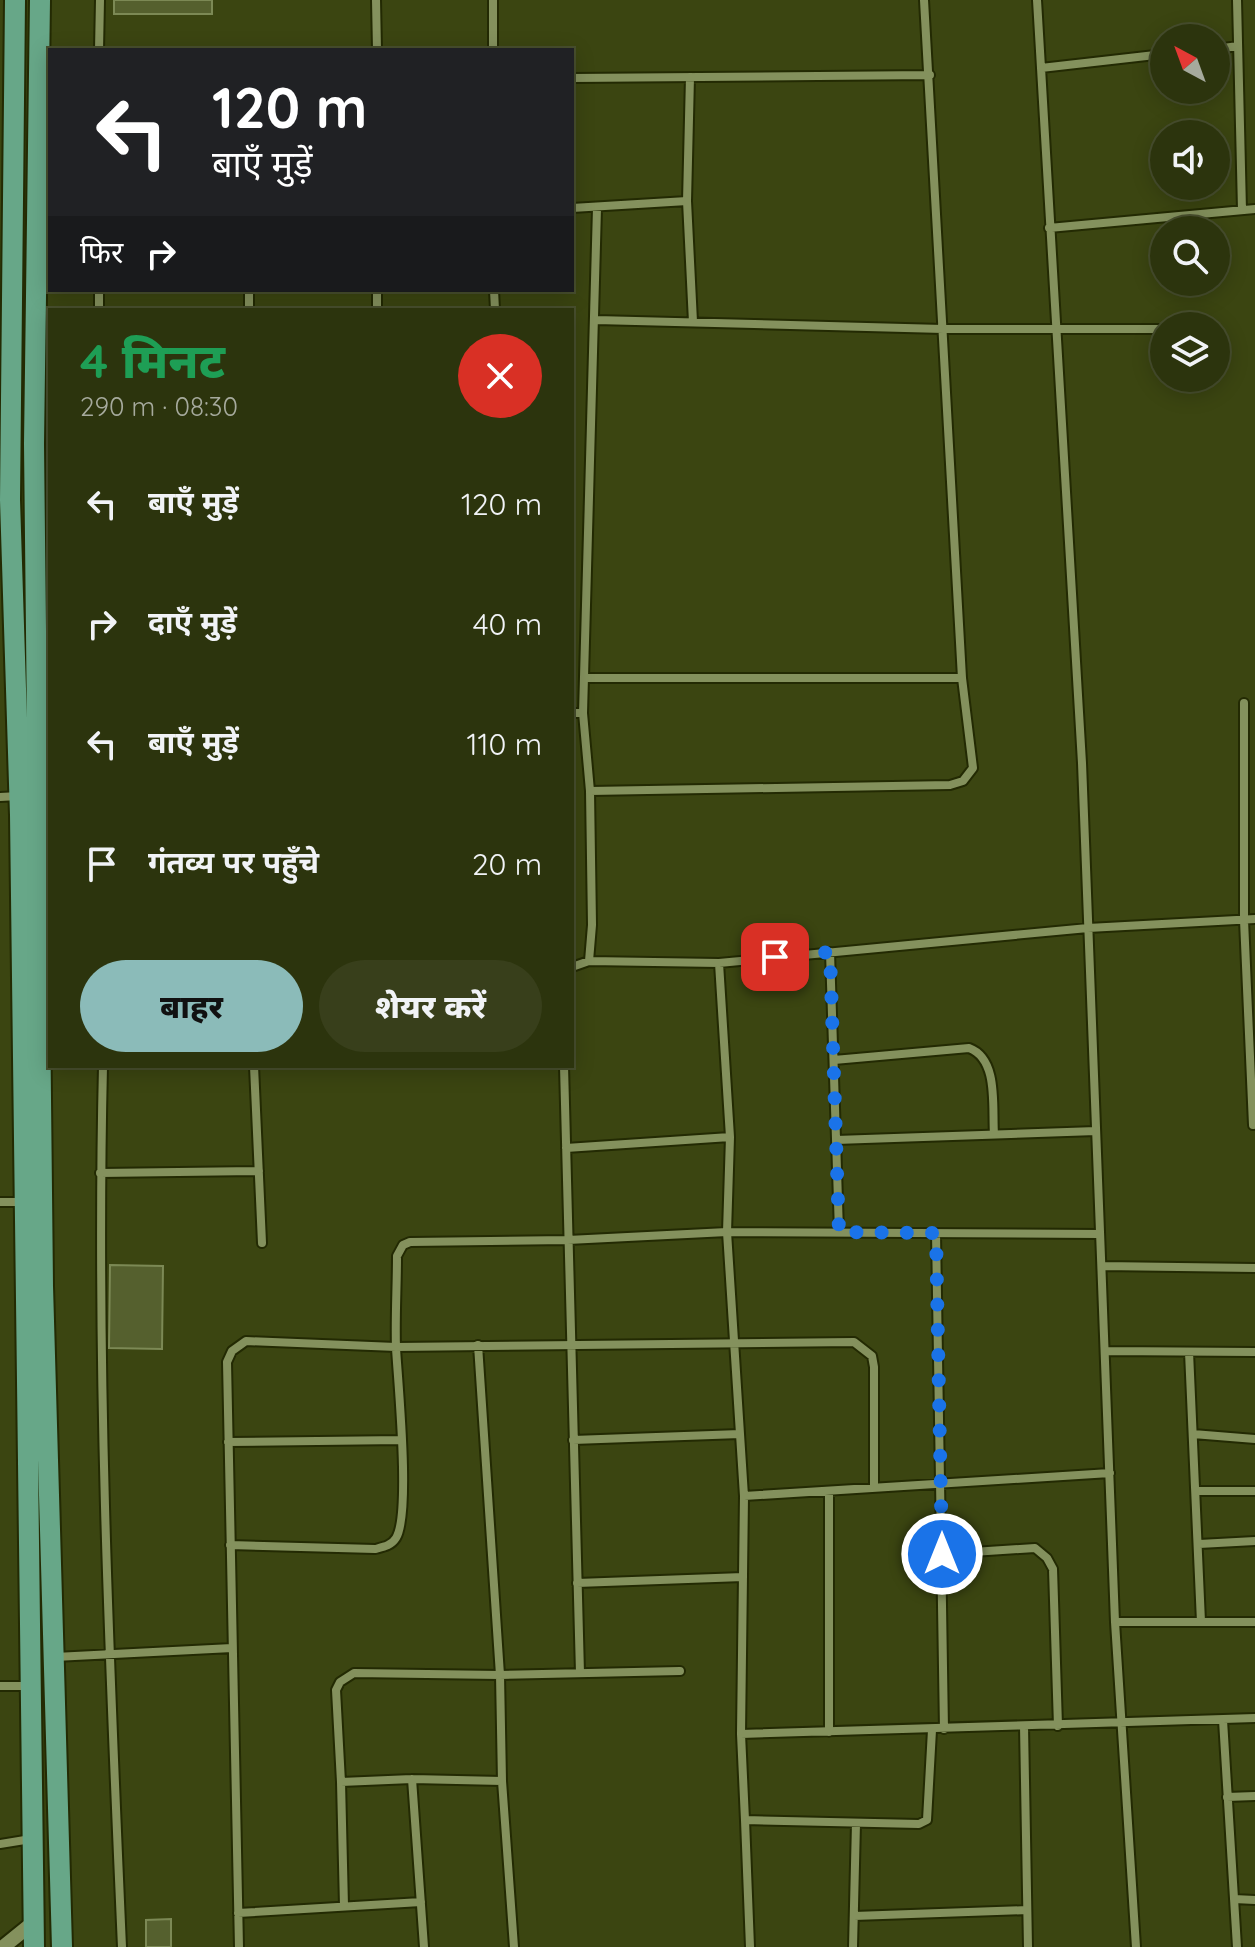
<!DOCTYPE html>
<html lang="hi">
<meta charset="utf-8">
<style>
:root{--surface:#2c340d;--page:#383f1b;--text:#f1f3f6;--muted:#a6aa9d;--line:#484f2e;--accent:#8bbbb9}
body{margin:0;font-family:Quicksand,"Noto Sans Devanagari",sans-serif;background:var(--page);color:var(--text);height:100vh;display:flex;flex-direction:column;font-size:30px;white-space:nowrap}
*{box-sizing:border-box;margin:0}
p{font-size:26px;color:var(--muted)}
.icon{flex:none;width:44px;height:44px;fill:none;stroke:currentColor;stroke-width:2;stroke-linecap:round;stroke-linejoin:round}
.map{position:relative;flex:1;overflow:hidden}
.side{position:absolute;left:48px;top:308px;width:526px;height:760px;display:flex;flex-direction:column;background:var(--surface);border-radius:0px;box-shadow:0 4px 20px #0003,0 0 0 2px var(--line)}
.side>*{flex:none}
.top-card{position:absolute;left:48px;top:48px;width:526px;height:244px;border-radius:0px;box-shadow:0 4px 20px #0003,0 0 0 2px var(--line);background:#202124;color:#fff;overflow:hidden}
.needle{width:52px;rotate:319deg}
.controls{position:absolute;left:1150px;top:24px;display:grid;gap:16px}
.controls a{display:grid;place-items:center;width:80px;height:80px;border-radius:50%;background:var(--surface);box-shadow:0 4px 20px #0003,0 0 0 2px var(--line);font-size:40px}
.pin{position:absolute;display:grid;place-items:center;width:68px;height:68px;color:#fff;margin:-34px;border-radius:16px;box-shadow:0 4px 12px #0006}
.me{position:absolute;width:88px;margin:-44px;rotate:0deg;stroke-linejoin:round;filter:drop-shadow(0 0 6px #0008)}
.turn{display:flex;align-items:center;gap:28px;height:168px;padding:0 32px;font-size:36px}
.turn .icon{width:104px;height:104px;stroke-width:2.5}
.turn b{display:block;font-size:56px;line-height:68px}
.then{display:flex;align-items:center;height:76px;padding:0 32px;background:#0003;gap:16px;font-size:30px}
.round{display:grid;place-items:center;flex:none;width:84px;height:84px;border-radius:42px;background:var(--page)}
.head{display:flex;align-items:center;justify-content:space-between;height:136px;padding:0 32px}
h1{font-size:48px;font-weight:800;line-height:60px;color:#1e9e55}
.action{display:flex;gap:16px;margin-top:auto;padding:16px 32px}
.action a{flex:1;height:92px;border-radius:48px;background:var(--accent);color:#111;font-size:32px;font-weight:800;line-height:92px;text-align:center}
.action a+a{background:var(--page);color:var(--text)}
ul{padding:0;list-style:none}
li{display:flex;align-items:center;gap:24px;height:120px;padding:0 32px}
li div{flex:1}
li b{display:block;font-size:30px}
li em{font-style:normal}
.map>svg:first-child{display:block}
.building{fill:#55602e;stroke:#7c8955;stroke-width:2}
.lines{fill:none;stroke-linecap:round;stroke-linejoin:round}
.minor-casing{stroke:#232a03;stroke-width:12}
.tertiary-casing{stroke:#232a03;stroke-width:18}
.primary-casing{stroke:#232a03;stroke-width:24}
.minor{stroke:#84915d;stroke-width:8}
.tertiary{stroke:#84915d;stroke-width:14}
.primary{stroke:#67a788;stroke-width:20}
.route{stroke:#1a73e8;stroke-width:14;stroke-dasharray:0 25.2}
</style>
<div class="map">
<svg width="1255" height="1947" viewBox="0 0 1255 1947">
<rect width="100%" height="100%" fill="#3b4511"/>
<path class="building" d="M114 0H212V14H114Z
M110 1265 163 1266 162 1349 109 1348Z
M171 1919V1947H146V1920Z"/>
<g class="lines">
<g class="minor-casing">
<path id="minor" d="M376 0 377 50
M493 0V50
M1037 0 1082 763 1115 1622 1136 1947
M1237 0 1242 210
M1216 49 1238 46
M99 50 100 0
M1041 68 1164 54
M572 78 930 75
M687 201 693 322
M572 208 687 201 690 77
M1049 228 1255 209
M99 290V310
M249 290V310
M494 290 495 310
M377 310V290
M596 320 943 329H1164
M585 678H962
M1244 703V920L1253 1125
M572 713H583L597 208
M583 713 590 791 950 785 963 781 973 768 962 678 924 0
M0 797 19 796
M830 952 839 1232
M589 961 719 963 1088 928 1255 919
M719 963 730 1137 727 1232 744 1496 741 1734 745 1820 919 1824 927 1820 932 1730
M572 967 589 961 592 925 590 791
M834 1060 969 1048C999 1059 992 1107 994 1134
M103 1066C96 1359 109 1654 122 1947
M254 1066 262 1243
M564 1066 580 1673
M836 1140 1096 1131
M566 1148 730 1137
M100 1173 259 1171
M0 1202H23
M936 1233 944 1729
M1102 1266 1255 1268
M478 1345 500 1675 502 1781
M1105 1351 1255 1352
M1189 1352 1201 1622
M1193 1434 1255 1439
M573 1440 740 1434
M228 1442 402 1440
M829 1491V1732
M1196 1491H1255
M744 1496 1110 1473
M1199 1544 1255 1541
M230 1545 375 1549C383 1547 391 1546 396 1538 411 1514 398 1383 396 1348 395 1317 397 1286 397 1256L403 1245 410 1242 568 1240 727 1232 1100 1234
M942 1554 1035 1548 1047 1558 1053 1569 1058 1726
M577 1583 743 1577
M1115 1622H1255
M55 1657 232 1648
M0 1686H31
M1223 1720 1237 1947
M1024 1726 1028 1947
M741 1734 1255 1718
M412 1779 424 1947
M341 1782 336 1690 340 1682 354 1673 500 1675 680 1671
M1227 1797 1255 1796
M745 1820 750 1947
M0 1844 31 1839
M1234 1899 1255 1900
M344 1906 341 1782 412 1779 502 1781 514 1947
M238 1913 421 1902
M854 1916 1027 1910
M239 1947 227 1362 232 1351 246 1341 396 1347 854 1342 872 1356 874 1367V1488
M853 1947 856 1823"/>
</g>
<g class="tertiary-casing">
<path id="tertiary" d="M3 1947 34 1922"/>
</g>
<g class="primary-casing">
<path id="primary" d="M15 0 10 500 20 815 34 1947
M40 0 34 444 43 1286 62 1947"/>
</g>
<use href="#minor" class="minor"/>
<use href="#tertiary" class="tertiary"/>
<use href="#primary" class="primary"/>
</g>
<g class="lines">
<path class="route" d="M775 957 830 952 839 1232 936 1233 942 1554"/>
</g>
</svg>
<div class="controls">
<a><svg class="needle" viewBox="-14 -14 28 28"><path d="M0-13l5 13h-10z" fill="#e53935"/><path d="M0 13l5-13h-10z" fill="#a6aa9d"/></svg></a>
<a><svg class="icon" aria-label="sound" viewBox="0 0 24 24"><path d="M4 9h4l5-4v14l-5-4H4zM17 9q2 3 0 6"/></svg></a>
<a><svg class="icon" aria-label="search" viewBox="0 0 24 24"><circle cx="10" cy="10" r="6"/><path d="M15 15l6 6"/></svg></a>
<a><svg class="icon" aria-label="layers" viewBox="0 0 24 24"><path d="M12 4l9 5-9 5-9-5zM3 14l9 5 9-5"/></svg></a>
</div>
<div class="pin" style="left:775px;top:957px;background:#d93025"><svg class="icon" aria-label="arrive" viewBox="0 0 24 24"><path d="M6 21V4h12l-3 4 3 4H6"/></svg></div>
<svg class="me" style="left:942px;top:1554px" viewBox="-20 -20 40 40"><circle r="17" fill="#1a73e8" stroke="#fff" stroke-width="3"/><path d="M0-11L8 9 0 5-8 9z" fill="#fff"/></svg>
<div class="top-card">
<div class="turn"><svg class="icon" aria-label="left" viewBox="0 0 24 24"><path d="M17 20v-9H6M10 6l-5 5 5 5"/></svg><div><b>120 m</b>बाएँ मुड़ें</div></div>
<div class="then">फिर<svg class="icon" aria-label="right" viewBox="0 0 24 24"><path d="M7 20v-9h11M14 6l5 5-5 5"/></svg></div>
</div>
<section class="side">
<div class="head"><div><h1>4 मिनट</h1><p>290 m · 08:30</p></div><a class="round" style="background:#d93025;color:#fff"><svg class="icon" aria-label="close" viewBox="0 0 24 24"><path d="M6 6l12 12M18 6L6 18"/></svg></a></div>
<ul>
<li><svg class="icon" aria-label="left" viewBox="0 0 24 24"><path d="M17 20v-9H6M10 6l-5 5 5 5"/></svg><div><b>बाएँ मुड़ें</b></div><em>120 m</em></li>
<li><svg class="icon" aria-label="right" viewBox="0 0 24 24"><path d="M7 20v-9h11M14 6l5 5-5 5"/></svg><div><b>दाएँ मुड़ें</b></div><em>40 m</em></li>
<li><svg class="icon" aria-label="left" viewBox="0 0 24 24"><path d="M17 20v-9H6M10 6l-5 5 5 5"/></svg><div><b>बाएँ मुड़ें</b></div><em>110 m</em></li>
<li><svg class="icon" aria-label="arrive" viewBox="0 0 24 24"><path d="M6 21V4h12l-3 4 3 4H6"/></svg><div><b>गंतव्य पर पहुँचे</b></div><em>20 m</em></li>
</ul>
<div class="action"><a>बाहर</a><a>शेयर करें</a></div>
</section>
</div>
